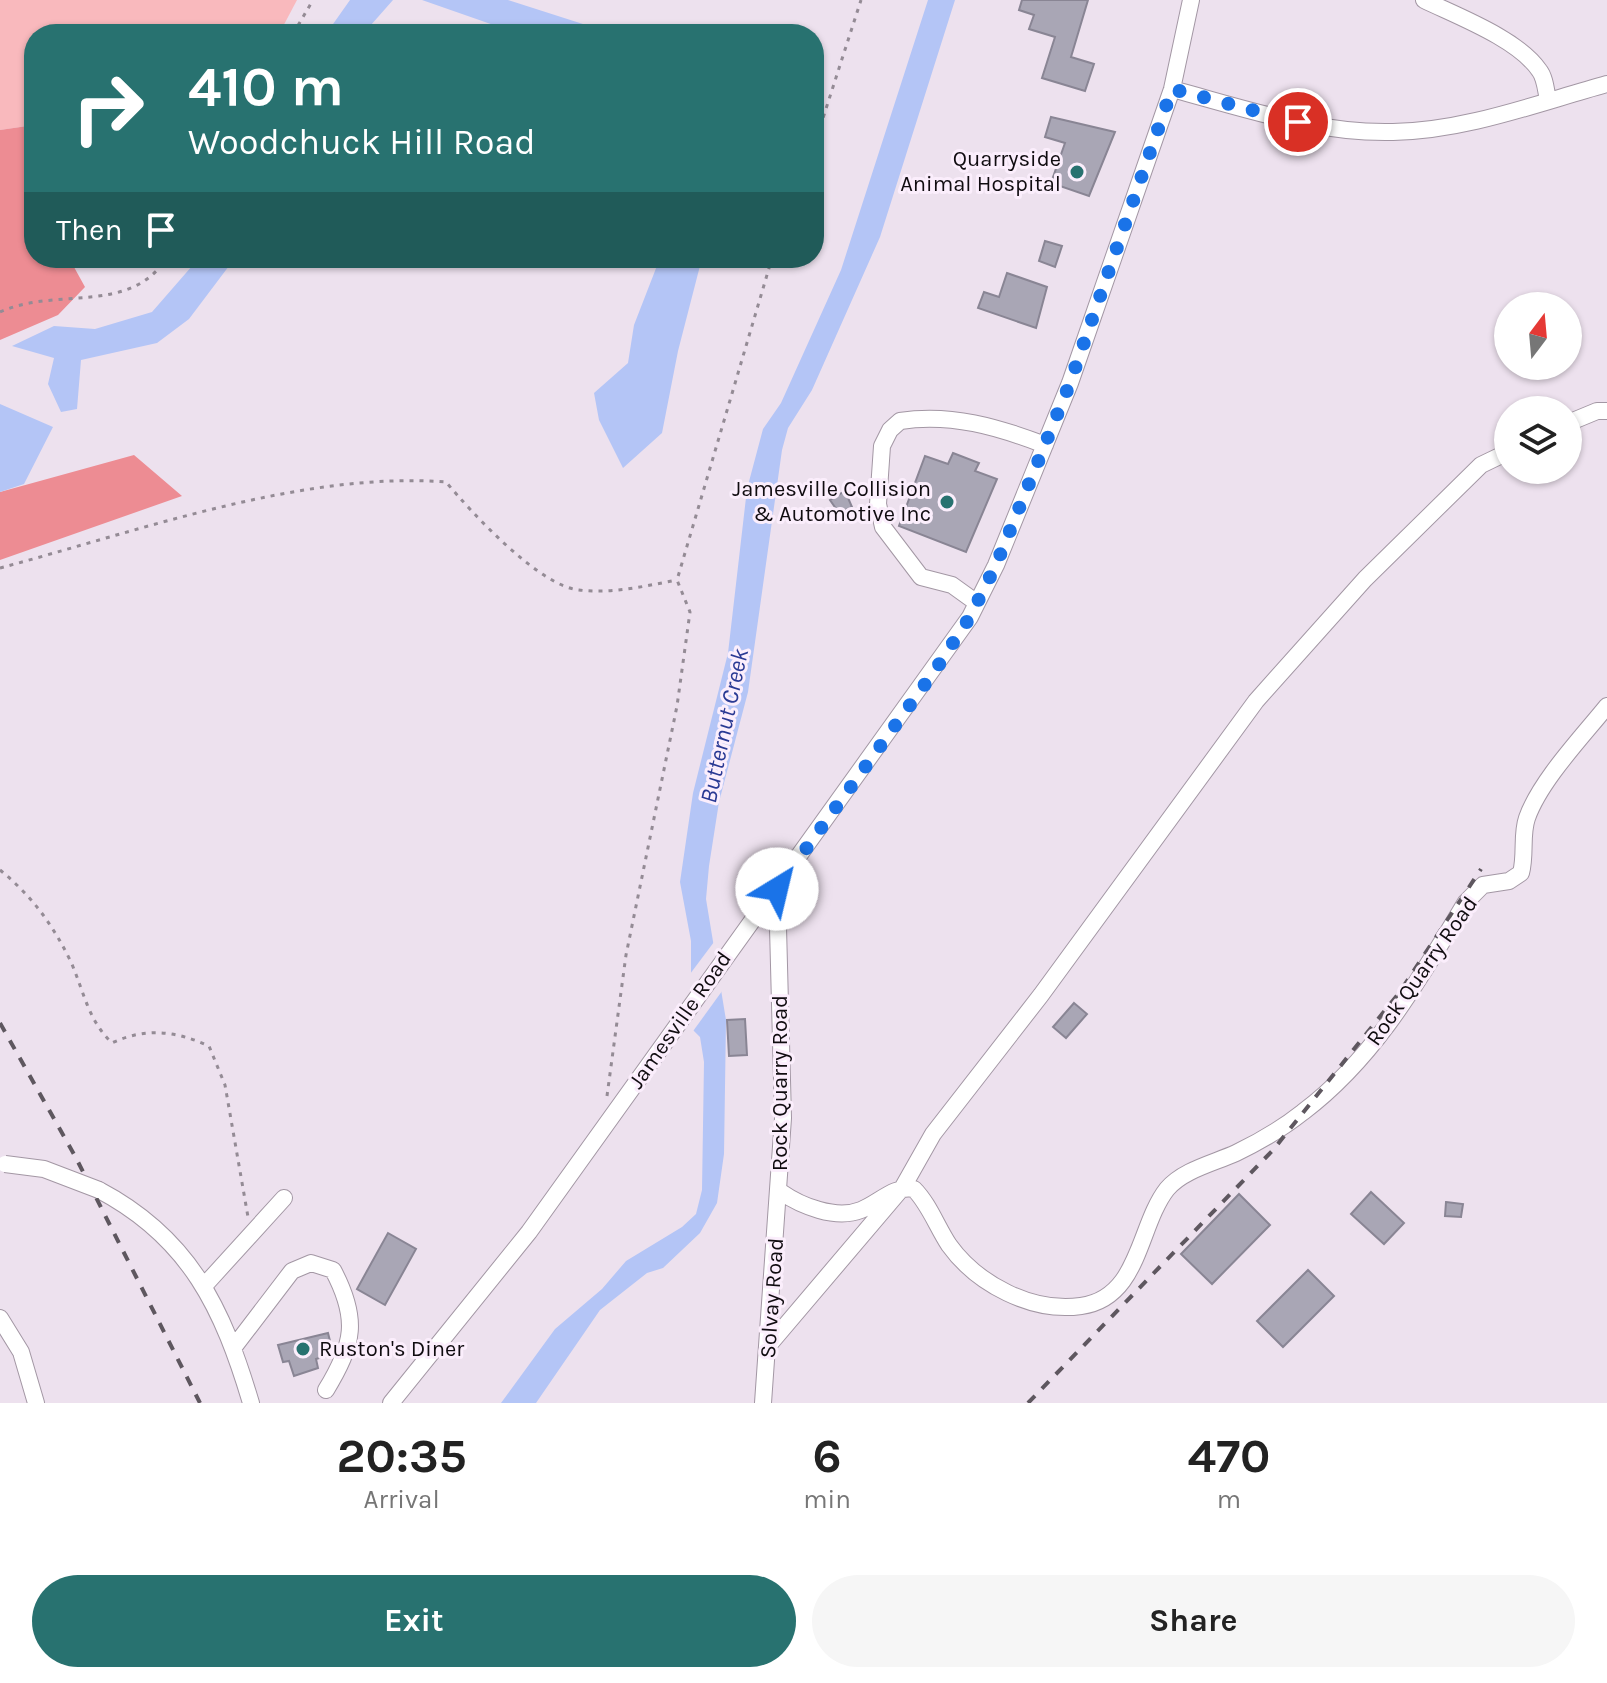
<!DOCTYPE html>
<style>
:root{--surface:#fff;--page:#f6f6f6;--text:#222;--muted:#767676;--accent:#287270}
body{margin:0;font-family:Karla,sans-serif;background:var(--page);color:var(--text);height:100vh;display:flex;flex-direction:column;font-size:30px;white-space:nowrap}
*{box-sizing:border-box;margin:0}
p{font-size:26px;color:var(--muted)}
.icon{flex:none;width:44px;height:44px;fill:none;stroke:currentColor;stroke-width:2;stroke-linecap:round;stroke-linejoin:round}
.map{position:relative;height:1403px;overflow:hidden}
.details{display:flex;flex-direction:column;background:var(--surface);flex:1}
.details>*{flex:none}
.top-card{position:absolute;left:24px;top:24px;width:800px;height:244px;border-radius:32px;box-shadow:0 2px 6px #0004;background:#287270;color:#fff;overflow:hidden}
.needle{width:52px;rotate:16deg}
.tools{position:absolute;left:1494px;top:292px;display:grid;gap:16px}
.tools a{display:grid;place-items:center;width:88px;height:88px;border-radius:50%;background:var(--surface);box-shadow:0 2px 6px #0004;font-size:40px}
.pin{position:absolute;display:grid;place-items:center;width:68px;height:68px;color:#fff;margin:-34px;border:4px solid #fff;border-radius:50%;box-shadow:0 2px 8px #0007}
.me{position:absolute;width:88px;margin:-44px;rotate:36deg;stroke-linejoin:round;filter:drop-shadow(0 0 6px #0008)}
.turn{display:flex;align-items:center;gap:28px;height:168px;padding:0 32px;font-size:36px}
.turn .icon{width:104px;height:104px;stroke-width:2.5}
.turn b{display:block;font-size:56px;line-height:68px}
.then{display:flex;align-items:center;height:76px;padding:0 32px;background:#0003;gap:16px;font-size:30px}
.eta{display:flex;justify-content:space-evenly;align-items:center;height:136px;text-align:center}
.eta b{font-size:48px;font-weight:700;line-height:56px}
.primary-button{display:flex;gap:16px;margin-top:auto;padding:16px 32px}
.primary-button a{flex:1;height:92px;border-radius:48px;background:var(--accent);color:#fff;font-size:32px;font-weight:700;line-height:92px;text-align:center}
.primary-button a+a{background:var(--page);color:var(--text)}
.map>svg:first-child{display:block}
.green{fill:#f9b9bd}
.forest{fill:#ed8c93}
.water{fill:#b4c5f6}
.pier{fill:#ede1ee}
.building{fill:#a9a6b5;stroke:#898594;stroke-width:2}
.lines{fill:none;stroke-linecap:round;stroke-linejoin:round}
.minor-casing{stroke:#a397a4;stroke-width:18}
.path{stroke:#948b95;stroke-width:3;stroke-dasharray:4 6;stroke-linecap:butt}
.minor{stroke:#fff;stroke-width:16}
.rail{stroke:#5e575f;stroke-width:4;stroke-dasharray:10 10;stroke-linecap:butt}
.minor-bridge-casing{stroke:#a397a4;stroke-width:18;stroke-linecap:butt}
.minor-bridge{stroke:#fff;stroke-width:16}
.route{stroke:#1a73e8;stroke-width:14;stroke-dasharray:0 25.2}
.poi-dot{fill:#287270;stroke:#fbeefc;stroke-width:3}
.labels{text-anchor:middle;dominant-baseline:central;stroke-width:6;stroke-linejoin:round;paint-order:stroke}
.poi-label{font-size:22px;fill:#100c10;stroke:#fbeefc;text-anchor:end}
.street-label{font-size:22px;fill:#100c10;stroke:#fbeefc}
.water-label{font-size:24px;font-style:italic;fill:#2a3a94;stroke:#fbeefc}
</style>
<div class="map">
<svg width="1607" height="1403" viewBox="0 0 1607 1403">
<rect width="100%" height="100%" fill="#ede1ee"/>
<path class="green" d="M0 0H297L279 34H34V125L0 130Z"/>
<path class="forest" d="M34 125V193L30 196 34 207V258H69L85 287 58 315 0 340V130Z
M134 455 182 496 0 560V492Z"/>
<path class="water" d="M350 0H393L363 34H326Z
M422 0H508L611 33 641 34H519Z
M928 0H955L880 237 812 390 788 428 782 450 748 692 719 802 709 866 706 899 726 1020 724 1154 717 1203 700 1233 663 1268 647 1273 600 1310 536 1403H501L555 1329 602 1289 626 1261 682 1227 696 1214 702 1190 704 1062 700 1037 693 1030 691 1020V941L680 882 693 793 728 653 747 489 763 429 781 403 841 270Z
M199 258H235L189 319 157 343 81 360 77 409 61 412 48 384 54 358 12 346 54 326 95 329 152 312Z
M660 258H702L678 351 662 433 623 468 599 420 594 393 628 363 634 325Z
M0 404 53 427 24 484 0 492Z"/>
<path class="pier" d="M717 938 725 987 691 1034 687 978Z"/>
<path class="building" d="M1022 0H1088L1071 57 1094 64 1085 91 1042 78 1055 37 1029 29 1034 15 1019 10Z
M1051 117 1115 132 1089 196 1051 183 1065 143 1045 137Z
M1045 241 1062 246 1055 267 1039 261Z
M1007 273 1047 287 1036 328 978 308 984 292 999 297Z
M953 453 979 463 975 471 997 479 966 552 899 526 925 456 948 464Z
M845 491 852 507 839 513 830 500Z
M1074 1003 1087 1014 1066 1038 1053 1027Z
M745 1019 747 1055 729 1056 727 1020Z
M1371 1192 1404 1223 1384 1244 1351 1214Z
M1239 1194 1270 1225 1212 1284 1181 1254Z
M1446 1202 1463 1204 1461 1217 1445 1216Z
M388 1233 416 1249 385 1305 357 1289Z
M1308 1270 1334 1296 1283 1347 1257 1321Z
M328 1333 332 1349 328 1351 329 1355 316 1359 318 1368 294 1376 289 1361 283 1362 278 1345Z"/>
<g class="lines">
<g class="minor-casing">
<path id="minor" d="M1424 0C1457 16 1518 39 1539 70 1545 77 1546 91 1548 100
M1172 89C1243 108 1318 134 1393 132 1465 131 1538 103 1607 84
M1568 423 1597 411H1607
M977 603 952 585 921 577 883 527 878 504 882 446 890 430 900 421C951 413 998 427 1045 445
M99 1190C190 1238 223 1309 251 1403
M781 1192C801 1206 836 1220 861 1210 879 1203 894 1185 914 1189 929 1204 937 1227 949 1245 977 1284 1032 1313 1081 1306 1140 1298 1138 1226 1167 1189 1183 1170 1214 1163 1236 1153 1259 1142 1284 1127 1303 1112 1376 1057 1420 978 1466 902L1483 885 1509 881 1521 873C1526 854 1521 835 1527 818 1540 781 1582 737 1607 706
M204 1286 284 1198
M0 1318 21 1352 36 1403
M768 1346 903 1187 933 1134 1041 995 1256 701 1365 579 1481 465 1508 452
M234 1347 292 1271 311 1263 333 1270C359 1319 354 1344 326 1390
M391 1403 529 1232 970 617 996 565 1070 383 1172 89 1191 0
M763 1403 783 1118 777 889"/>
</g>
<path class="path" d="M293 34 313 0
M814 146 861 0
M0 312C58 286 128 316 167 258
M0 568C139 531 302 471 446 482 472 513 539 586 579 590 613 594 645 586 677 580
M0 870C32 896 53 925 71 962 84 992 88 1020 112 1043 146 1027 176 1031 209 1046L225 1085 248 1217
M607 1096 626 955 677 706 690 612 677 580 772 258"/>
<use href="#minor" class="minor"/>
<path class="rail" d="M0 1023 75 1156 200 1403
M1028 1403 1273 1150 1399 993 1481 869"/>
<g class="minor-bridge-casing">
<path id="minor-bridge" d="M5 1164 44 1169 99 1190"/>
</g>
<use href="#minor-bridge" class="minor-bridge"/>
</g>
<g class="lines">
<path class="route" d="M777 889 936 669 970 617 996 565 1070 383 1172 89 1298 122"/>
</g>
<g class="poi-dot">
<circle cx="1077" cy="172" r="8"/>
<circle cx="947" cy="502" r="8"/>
<circle cx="303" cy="1349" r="8"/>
</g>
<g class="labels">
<g class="poi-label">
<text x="1061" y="159">Quarryside<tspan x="1061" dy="25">Animal Hospital</tspan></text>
<text x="931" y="489">Jamesville Collision<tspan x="931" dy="25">&amp; Automotive Inc</tspan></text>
<text x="319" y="1349" text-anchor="start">Ruston's Diner</text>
</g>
<g class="street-label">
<text transform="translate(1422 971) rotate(-55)">Rock Quarry Road</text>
<text transform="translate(680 1020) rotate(-55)">Jamesville Road</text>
<text transform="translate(780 1083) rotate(-90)">Rock Quarry Road</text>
<text transform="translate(772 1298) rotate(-86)">Solvay Road</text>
</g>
<g class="water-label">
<text transform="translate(724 726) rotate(-78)">Butternut Creek</text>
</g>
</g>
</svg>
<div class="tools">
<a><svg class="needle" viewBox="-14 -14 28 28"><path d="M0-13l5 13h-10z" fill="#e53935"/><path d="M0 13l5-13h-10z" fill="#767676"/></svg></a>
<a><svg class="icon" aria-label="layers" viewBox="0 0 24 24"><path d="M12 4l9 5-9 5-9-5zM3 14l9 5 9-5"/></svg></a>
</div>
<div class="pin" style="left:1298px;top:122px;background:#d93025"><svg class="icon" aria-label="arrive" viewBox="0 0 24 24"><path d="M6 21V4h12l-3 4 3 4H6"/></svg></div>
<svg class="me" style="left:777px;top:889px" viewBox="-20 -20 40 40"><circle r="19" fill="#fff"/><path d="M0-13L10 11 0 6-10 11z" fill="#1a73e8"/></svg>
<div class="top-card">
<div class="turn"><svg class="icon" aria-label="right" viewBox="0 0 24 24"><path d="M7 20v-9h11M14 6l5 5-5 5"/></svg><div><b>410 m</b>Woodchuck Hill Road</div></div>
<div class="then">Then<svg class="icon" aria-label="arrive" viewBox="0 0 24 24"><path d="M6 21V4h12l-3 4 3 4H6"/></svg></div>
</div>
</div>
<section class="details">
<div class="eta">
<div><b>20:35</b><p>Arrival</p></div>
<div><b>6</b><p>min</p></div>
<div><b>470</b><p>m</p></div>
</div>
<div class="primary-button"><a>Exit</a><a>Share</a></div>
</section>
